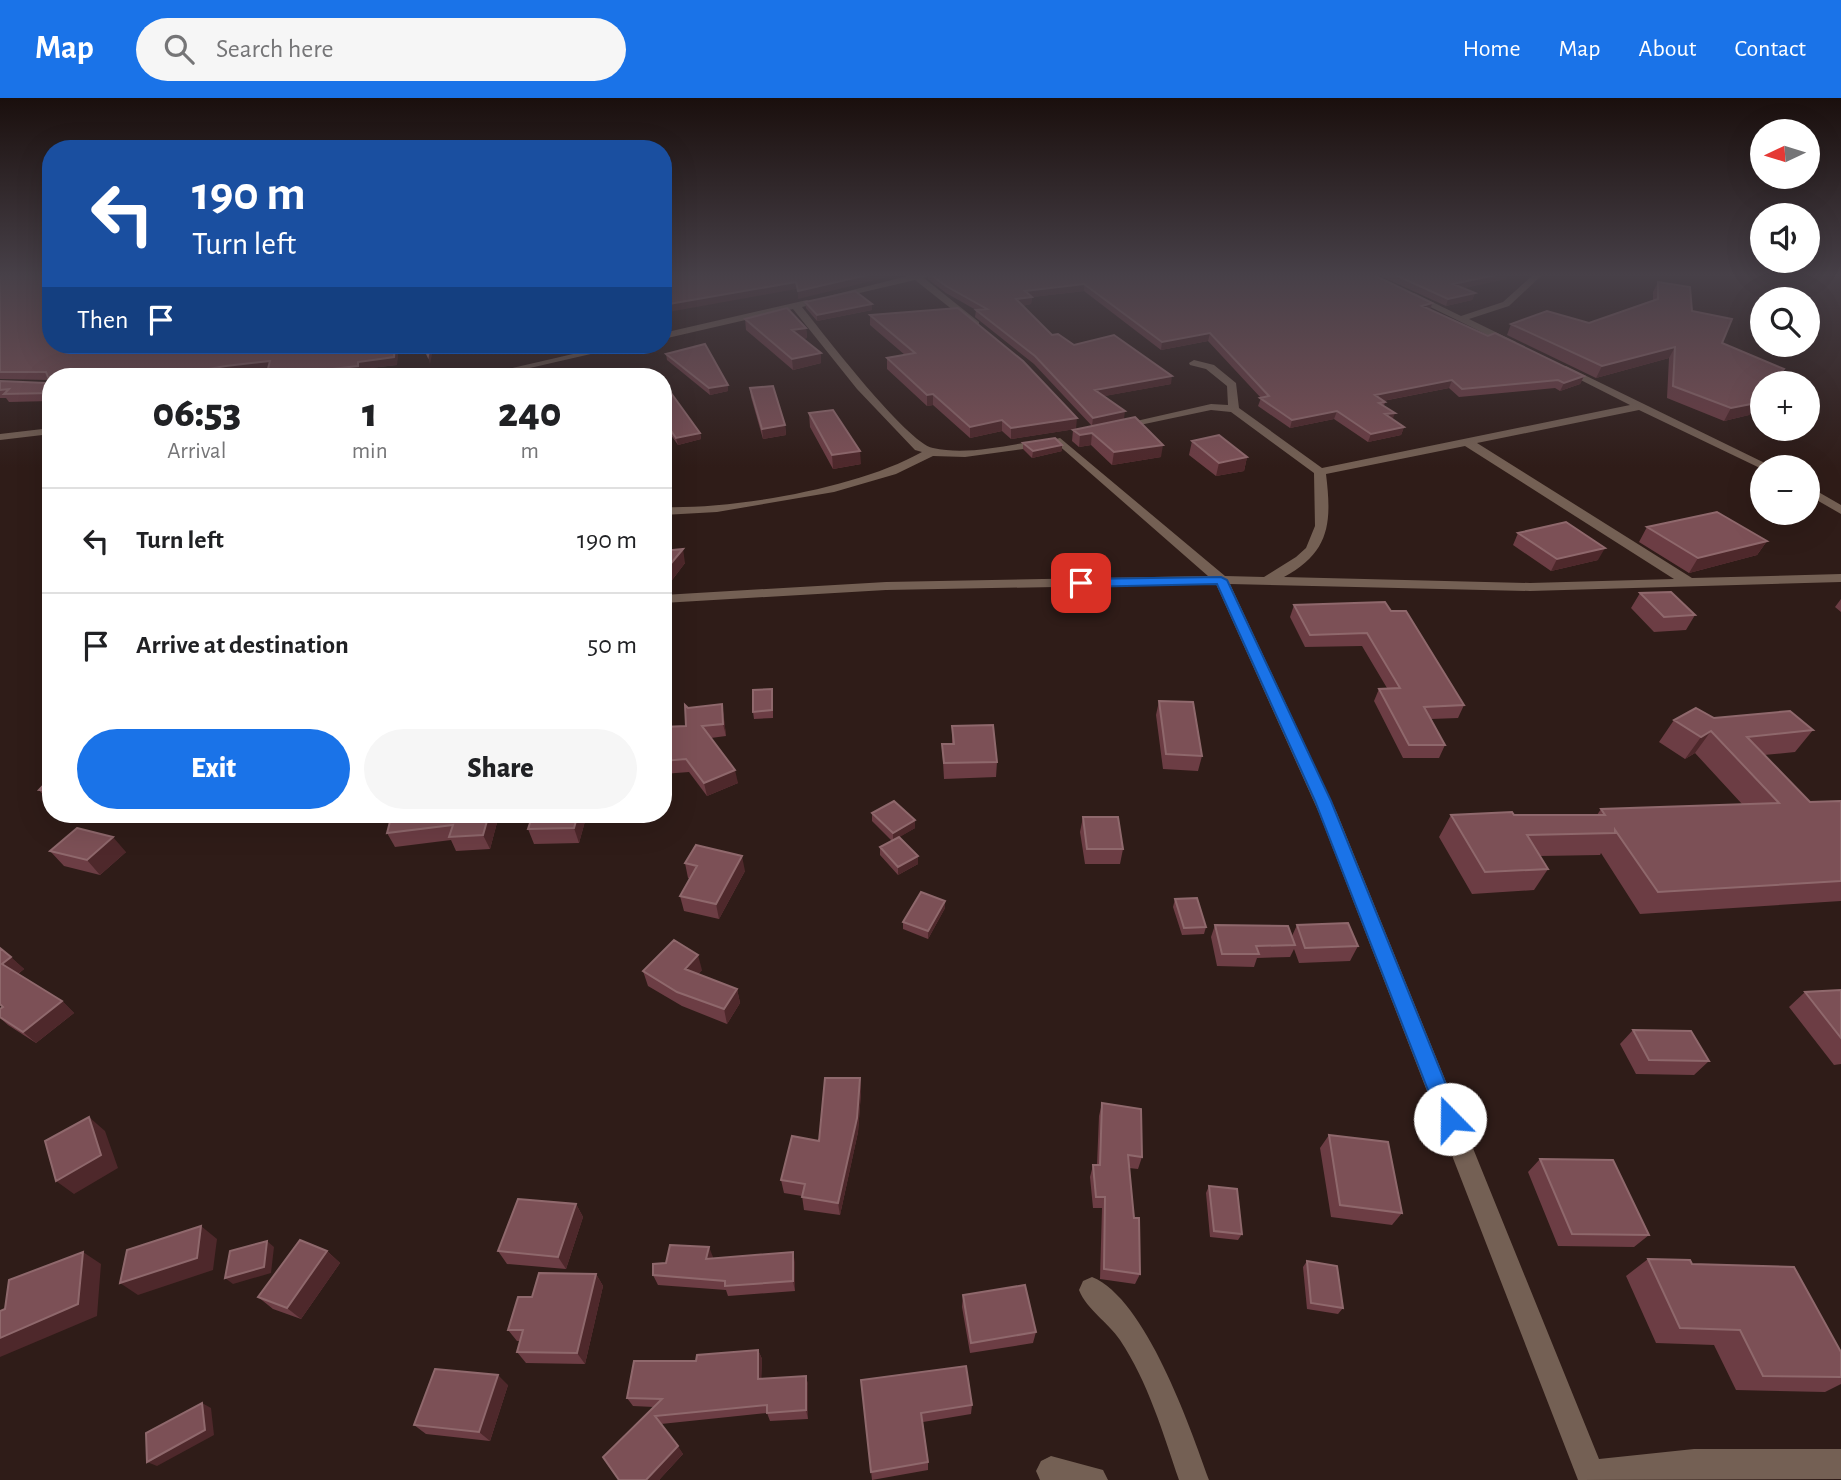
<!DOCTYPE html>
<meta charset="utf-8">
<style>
:root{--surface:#fff;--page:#f6f6f6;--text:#202124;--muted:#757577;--line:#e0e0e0;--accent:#1a73e8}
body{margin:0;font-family:"Alegreya Sans",sans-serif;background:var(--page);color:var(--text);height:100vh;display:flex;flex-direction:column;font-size:26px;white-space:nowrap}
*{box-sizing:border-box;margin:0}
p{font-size:23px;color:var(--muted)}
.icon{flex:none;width:38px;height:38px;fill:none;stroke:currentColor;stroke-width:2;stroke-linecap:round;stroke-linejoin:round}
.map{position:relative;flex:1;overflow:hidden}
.drawer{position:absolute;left:42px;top:270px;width:630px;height:455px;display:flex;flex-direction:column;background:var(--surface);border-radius:28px;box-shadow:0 7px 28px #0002}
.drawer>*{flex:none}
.guide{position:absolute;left:42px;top:42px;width:630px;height:214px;border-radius:28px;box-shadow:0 7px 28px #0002;background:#1a4fa0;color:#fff;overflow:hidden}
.needle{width:46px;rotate:266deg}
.tools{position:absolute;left:1750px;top:21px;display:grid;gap:14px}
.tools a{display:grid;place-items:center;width:70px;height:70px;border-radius:50%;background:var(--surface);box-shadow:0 7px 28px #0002;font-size:35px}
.pin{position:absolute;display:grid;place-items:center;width:60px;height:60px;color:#fff;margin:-30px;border-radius:14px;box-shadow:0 4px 10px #0006}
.me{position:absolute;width:77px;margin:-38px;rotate:338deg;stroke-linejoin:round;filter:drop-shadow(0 0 5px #0008)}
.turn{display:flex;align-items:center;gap:24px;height:147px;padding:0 35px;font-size:32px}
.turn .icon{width:91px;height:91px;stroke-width:2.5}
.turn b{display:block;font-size:49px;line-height:60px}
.then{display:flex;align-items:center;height:66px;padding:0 35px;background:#0003;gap:14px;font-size:26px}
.eta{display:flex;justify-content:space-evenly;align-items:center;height:119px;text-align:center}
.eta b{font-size:42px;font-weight:800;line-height:49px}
.button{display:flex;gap:14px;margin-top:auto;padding:14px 35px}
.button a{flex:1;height:80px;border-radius:42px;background:var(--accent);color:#fff;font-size:28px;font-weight:800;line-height:80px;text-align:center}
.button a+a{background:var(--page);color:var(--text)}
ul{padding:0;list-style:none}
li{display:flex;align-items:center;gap:21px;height:105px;padding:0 35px;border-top:2px solid var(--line)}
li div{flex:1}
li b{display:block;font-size:26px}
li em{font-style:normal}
header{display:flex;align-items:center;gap:42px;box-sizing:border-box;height:98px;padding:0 35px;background:var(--accent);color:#fff}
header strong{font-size:33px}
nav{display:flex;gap:38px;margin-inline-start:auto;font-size:24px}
.search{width:490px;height:63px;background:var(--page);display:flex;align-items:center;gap:18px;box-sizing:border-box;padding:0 24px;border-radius:38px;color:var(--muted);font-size:26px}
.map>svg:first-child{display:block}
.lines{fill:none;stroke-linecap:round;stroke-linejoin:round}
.minor{fill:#746054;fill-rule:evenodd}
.wall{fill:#6c3d44}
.shaded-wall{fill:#4e282b}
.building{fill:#7c5056;stroke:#8f686c;stroke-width:2}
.route{fill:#1a73e8;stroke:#114b97;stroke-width:2}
</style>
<header>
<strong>Map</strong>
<div class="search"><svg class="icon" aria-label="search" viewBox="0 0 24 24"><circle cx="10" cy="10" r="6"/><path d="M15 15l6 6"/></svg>Search here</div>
<nav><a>Home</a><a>Map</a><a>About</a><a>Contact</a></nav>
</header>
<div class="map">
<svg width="1841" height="1382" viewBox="0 0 1841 1382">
<rect width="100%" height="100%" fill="#2f1c18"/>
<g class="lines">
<path class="minor" d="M915 176H932L924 180 979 224V228H973L915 182 834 201 829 198Z
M1534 176H1543L1509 208 1469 221 1516 244V248L1512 249 1406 197 1414 195 1461 218 1503 204Z
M807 202 812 205 810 207 802 209C823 235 907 345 933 350 969 358 1009 346 1045 342L1051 345 1045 348 965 359 933 358 896 376 834 394 717 414 663 417V409C736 411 858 390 922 354L915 352 857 291 793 211 663 241V235Z
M612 247H630L495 278H477Z
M1194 262 1214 267 1236 285 1239 310 1322 370 1630 307 1557 270 1566 268 1773 369 1762 371 1639 312 1477 345 1692 480 1841 476V484L1530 493 1230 486 1337 715 1599 1361 1694 1351H1841V1381L1578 1382 1319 715 1216 486 886 492 663 505V497L886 484 1208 478 1056 345V341L1060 340 1225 478 1264 479 1296 459 1306 450 1315 428 1314 375 1231 314 1211 312 1116 332 1110 329 1211 306 1228 307 1227 288 1206 271 1190 267 1189 265ZM1465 348 1674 481 1530 485 1284 479C1330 454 1332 425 1326 376Z
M51 330V336L0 342V336Z
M1808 388 1841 407V416L1808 397Z
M1092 1179C1146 1201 1190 1329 1209 1382H1179C1163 1335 1148 1284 1120 1242 1108 1224 1087 1212 1079 1192L1083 1183Z
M1051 1358 1103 1372 1108 1382H1040L1036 1373 1041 1363Z"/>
</g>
<path class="wall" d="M0 176 51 247H398L397 267 361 271V276L268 272 230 276 217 278H51V303L9 304 6 300H0V283L46 285 49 282 0 281Z
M928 176H1372L1432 205 1430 211 1488 238 1584 278 1580 286 1560 293 1555 290 1459 299 1449 290 1383 303 1385 304 1384 308 1392 321 1404 329 1401 337 1368 344 1334 321 1290 330 1258 308 1261 300 1208 243 1161 252 1084 193 1032 199 1031 206 1022 208 1052 237 1074 247 1171 286 1104 298 1124 321 1161 359 1112 367 1091 347 1079 349 1072 343 1073 332 1075 331 1011 341 1002 333 970 340 933 307 927 308 887 271V260L905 257 870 227V217L1076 331 1092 328 1034 266 975 219 976 212 946 195 928 181Z
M1376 176H1508L1506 181 1463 190 1475 195 1472 202 1446 208Z
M1658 184 1692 213 1722 245 1777 283 1775 285H1762V301L1749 317 1724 323 1667 300 1669 260 1596 280 1507 237 1511 226 1589 225 1653 202V194Z
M805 204 872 206V212L817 223 806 210Z
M745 221 806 230 807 240 803 241 821 255V265L793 272 746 232Z
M666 256 728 287V293L710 297 667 262Z
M663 289 700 335 701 341 678 347 663 326Z
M750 290 785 327 786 337 763 341 751 299Z
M809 315 861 366 833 371 810 329Z
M1192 343 1247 359 1244 373 1216 378 1189 357Z
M1023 345 1062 353 1032 360 1023 351Z
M1647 429 1767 443 1757 457 1689 475 1639 444Z
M1518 435 1598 462 1551 473 1513 447Z
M663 453 685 465 666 490H663Z
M1640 495 1695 517 1686 532 1654 534 1631 510Z
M1841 501V514L1835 509Z
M1294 507 1391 513 1464 607 1458 620 1431 621 1445 647 1439 660H1403L1374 603 1379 591 1387 590 1362 548 1305 549 1290 519Z
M773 599V620L754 621 753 614Z
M1159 603 1202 658 1198 673 1163 671 1156 617Z
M722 606 726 638 711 640 738 685 707 698 689 674 663 676V629L686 628 688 610Z
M1714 620 1813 632 1795 654 1764 657 1810 704 1841 703V803L1640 816 1601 755 1600 757 1540 758 1548 771 1534 792 1472 796 1439 739 1451 717H1597L1601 711 1742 706 1695 655 1685 661 1659 644 1674 622Z
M952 628 997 664 996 679 944 681 942 646H952Z
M51 679V700L45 699 39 692Z
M872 715 915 722V730L899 739 918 758V766L898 777 880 757V749L892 743 872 723Z
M392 716H499V717L490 751 456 753 451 742 395 749 387 735Z
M533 716H587L579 745 534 746 528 731Z
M1083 719 1123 751 1120 766H1085L1080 734Z
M50 753 126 754 100 777 64 768Z
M685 765 745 773 719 821 684 813 680 798 690 781 688 780Z
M1175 801 1206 829 1204 836 1182 837 1173 809Z
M945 810 928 841 903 831V824Z
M1215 827 1292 838 1297 827 1358 848 1350 863 1299 865 1294 851 1290 859 1257 860 1254 869 1217 868 1211 839Z
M0 850 24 871 18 876 62 903 74 915 36 945 8 927 0 920V911L3 909 0 907Z
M702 872 698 876 737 891 740 905 727 926 682 908 648 888 643 873Z
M1841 892V966L1834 967 1789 909 1805 894Z
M1633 932 1709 963 1694 977 1636 976 1620 946Z
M860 980 861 994 858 1034 840 1117 804 1112 802 1098 784 1095 781 1082 819 1043Z
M1102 1005 1142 1059 1138 1071 1129 1070 1140 1176 1135 1186 1100 1181 1102 1110H1093L1090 1079 1093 1067H1097L1099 1018Z
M1329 1037 1402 1115 1392 1127 1331 1119 1320 1050Z
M1540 1061 1649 1137 1634 1149 1558 1148 1528 1074Z
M1209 1088 1242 1136 1238 1142 1210 1139 1206 1095Z
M576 1106 583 1119 566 1171 507 1166 498 1153Z
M327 1153 340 1165 301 1221 273 1211 258 1199Z
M713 1159 712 1161 795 1164V1193L728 1198 726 1192 658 1187 653 1177Z
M1648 1161 1692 1166 1841 1254V1286L1825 1294 1736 1292 1714 1247 1656 1245 1626 1178Z
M1307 1163 1343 1210 1338 1216 1307 1211 1303 1169Z
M596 1176 603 1188 585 1266 526 1265 517 1254 520 1243H517L508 1232 532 1199Z
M963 1197 1036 1234 1033 1245 970 1255 962 1209Z
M758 1252 762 1261 761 1281 806 1278 808 1287V1321L770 1323 767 1315 661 1326 683 1356 659 1382 654 1309 633 1308 627 1300 696 1263Z
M861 1282 972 1307 971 1316 923 1324 928 1364V1372L872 1382Z
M508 1287 490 1343 426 1336 414 1327Z"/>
<path class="shaded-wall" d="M871 176H900L798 201V193Z
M1500 176H1508L1506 181 1450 193 1453 186Z
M796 184V191L663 215V207Z
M1084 186V193L1032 199 1031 206 1016 209V201L1025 193Z
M1475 195 1472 202 1446 208 1448 201Z
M1432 205 1430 213 1422 208Z
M872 206V212L817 223V217Z
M806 230 807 240 793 243 792 232Z
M1210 235 1208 243 1161 252 1162 244Z
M395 247H398L397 267 361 271V276L343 278H272L358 264Z
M430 247H434L430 266 428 258Z
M1675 249 1669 260 1596 280 1602 268Z
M821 255V265L793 272 792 261Z
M270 263 273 271 230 276 217 278H199L203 272 226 268Z
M1172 278 1171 286 1094 300 1095 292Z
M1584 278 1580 286 1560 293 1564 285Z
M1452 282 1449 290 1372 305 1375 297Z
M728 287V293L710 297 709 290Z
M933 296V307L927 308V297Z
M1762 297V301L1749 317 1724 323 1731 310Z
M1125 313 1124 321 1092 328 1093 320Z
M1337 313 1334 321 1290 330 1292 322Z
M1395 315 1392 323 1385 316Z
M1077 320 1076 331 1011 341V330Z
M1002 322V333L970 340V329Z
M785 327 786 337 763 341 762 331Z
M1404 329 1401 337 1368 344 1371 336Z
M700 335 701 341 678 347 676 340Z
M1092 335 1091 347 1079 349 1080 337Z
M1062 347V353L1032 360 1033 353Z
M1163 347 1161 359 1112 367 1114 354Z
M860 353 861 366 833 371 832 357Z
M1247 359 1244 373 1216 378 1219 365Z
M1767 443 1757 457 1689 475 1698 460Z
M1605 450 1598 462 1551 473 1557 461Z
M683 451 685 465 666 490 663 475Z
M722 606 724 619 726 638 723 626Z
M1711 633 1695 655 1685 661 1701 639Z
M735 672 738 685 707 698 704 685Z
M489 716 499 717 490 751 483 737Z
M578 716H587L579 745 574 730Z
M915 722V730L893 743V735Z
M113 739 126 754 100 777 87 762Z
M742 758 745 773 719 821 716 806Z
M918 758V766L898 777V769Z
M945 803V810L928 841V833Z
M698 857 702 872 689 886 685 871Z
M11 859 24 871 15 878 2 866Z
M737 891 740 905 727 926 724 911Z
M62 903 74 915 36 945 23 934Z
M860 980 861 994 858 1034 840 1117 838 1105Z
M89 1019 105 1033 118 1070 74 1096 56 1083Z
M576 1106 583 1119 566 1171 558 1159Z
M201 1128 217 1141 213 1172 138 1197 120 1185Z
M267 1143 274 1149 271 1175 233 1186 225 1180Z
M709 1149 713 1159 710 1171 706 1161Z
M327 1153 340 1165 301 1221 287 1210Z
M83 1154 101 1166 97 1218 0 1259V1240Z
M793 1154 795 1164V1193L793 1183Z
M596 1176 603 1188 585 1266 577 1255Z
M758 1252 762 1261 761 1290 758 1281Z
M498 1277 508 1287 490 1343 479 1334Z
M806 1278 808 1287V1321L806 1312Z
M202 1305 211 1310 214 1337 157 1368 147 1364Z
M678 1348 683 1356 659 1382H646Z"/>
<path class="building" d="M0 176H51V247H395L394 259 358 264V268L272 278H266L270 263 226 268 203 272 199 278H51V295L4 296 9 291 0 292V283L46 285 49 282 46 274H0Z
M663 176H690L693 180 696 176H871L798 193 796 184 663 207Z
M930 176H1372L1432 205 1422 208 1488 238 1495 235 1584 278 1564 285 1558 282 1462 291 1452 282 1375 297 1385 304 1379 305 1395 315 1385 316 1404 329 1371 336 1337 313 1292 322 1260 300 1269 298 1210 235 1162 244 1084 186 1025 193 1032 199 1016 201 1052 237 1058 236 1074 247 1114 237 1172 278 1095 292 1125 313 1093 320 1035 258 976 212 987 211 946 188Z
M1393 176H1500L1453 186 1475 195 1448 201Z
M1658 184 1690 189 1692 213 1732 221 1722 245 1784 271 1772 285H1762V297L1756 305 1731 310 1673 288 1675 249 1602 268 1511 226 1547 213 1589 225 1658 201Z
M855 193 872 206 817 217 805 204Z
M787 210 806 230 792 232 821 255 792 261 745 221Z
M958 210 1023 263 1077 320 1011 330 1002 322 970 329 933 296 927 297 887 260 915 255 870 217Z
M705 246 728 287 709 290 666 256Z
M423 247H430L428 258Z
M666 288 700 335 676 340 663 321V289Z
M773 288 785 327 762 331 750 290Z
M833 312 860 353 832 357 809 315Z
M1135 319 1163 347 1114 354 1092 335 1080 337 1073 332Z
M1219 337 1247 359 1219 365 1192 343Z
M1055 340 1062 347 1033 353 1023 345Z
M1717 414 1767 443 1698 460 1647 429Z
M1566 424 1605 450 1557 461 1518 435Z
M683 451 663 475V453Z
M1671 494 1695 517 1664 519 1640 495Z
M1385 504 1391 513H1406L1464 607 1424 609 1445 647H1409L1379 591 1400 590 1367 535 1310 537 1294 507Z
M772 591V612L753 614V592Z
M1159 603 1193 604 1202 658 1166 656Z
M722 606 723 626 702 628 735 672 704 685 686 661 663 663V629L686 628 685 607 688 610Z
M1696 610 1714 620 1790 613 1813 632 1747 639 1810 704 1841 703V783L1658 794 1615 732V735L1527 737 1548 771 1485 774 1451 717 1512 714 1514 717H1605L1601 711 1779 705 1711 633 1701 639 1674 622Z
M993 627 997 664 944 665 942 646H954L952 628Z
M51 679V693L39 692Z
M894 703 915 722 893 735 872 715Z
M392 716H489L483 737 449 739 453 727 387 735Z
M533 716H578L574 730 528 731Z
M1083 719H1118L1123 751H1087Z
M77 730 113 739 87 762 50 753Z
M899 739 918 758 898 769 880 749Z
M696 747 742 758 716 806 680 798 697 768 685 765Z
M921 794 945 803 928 833 903 824Z
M1197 800 1206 829 1184 830 1175 801Z
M1348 825 1358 848 1305 850 1297 827Z
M1215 827 1288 828 1295 847 1256 848 1259 856H1222Z
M674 842 698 857 685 871 737 891 724 911 677 894 643 873Z
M0 850 11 859 2 866 62 903 23 934 0 919V911L3 909 0 906Z
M1841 892V940L1805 894Z
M1633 932 1691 933 1709 963 1649 962Z
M825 980H860L857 1020 838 1105 802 1099 805 1086 781 1082 792 1038 819 1043Z
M1102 1005 1141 1011 1142 1059 1128 1057 1134 1120H1139L1140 1176 1104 1171 1105 1099H1096L1093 1067H1100Z
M89 1019 101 1057 56 1083 45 1043Z
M1329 1037 1388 1044 1402 1115 1340 1107Z
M1540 1061 1613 1062 1649 1137 1572 1136Z
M1209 1088 1237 1091 1242 1136 1214 1133Z
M518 1101 576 1106 558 1159 498 1153Z
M201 1128 197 1160 120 1185 127 1152Z
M300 1142 327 1153 287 1210 258 1199Z
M267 1143 264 1169 225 1180 230 1153Z
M670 1147 709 1149 706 1161 793 1154V1183L725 1188V1183L653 1177V1166L666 1165Z
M83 1154 78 1206 0 1240V1213L5 1211 9 1182Z
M1648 1161 1690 1162 1692 1166 1794 1169 1841 1254V1279L1763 1278 1740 1232 1680 1230Z
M1307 1163 1337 1168 1343 1210 1311 1205Z
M539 1175 596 1176 577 1255 517 1254 523 1232H508L518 1199H532Z
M1025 1187 1036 1234 971 1245 963 1197Z
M758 1252V1281L806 1278V1312L767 1315V1307L655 1318 678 1348 646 1382H619L603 1359 662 1301 627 1300 634 1263H696L697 1257Z
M966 1268 972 1307 921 1315 928 1364 871 1374 861 1282Z
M435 1271 498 1277 479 1334 414 1327Z
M202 1305 205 1332 147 1364 146 1335Z"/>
<linearGradient id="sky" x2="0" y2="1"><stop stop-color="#1a0f0d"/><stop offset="0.48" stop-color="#474048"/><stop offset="1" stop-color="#474048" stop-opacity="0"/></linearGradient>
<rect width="1841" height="369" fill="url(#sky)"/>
<path class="route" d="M1221 479 1227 482 1331 703 1460 1021 1457 1028 1450 1031 1442 1028 1315 703 1217 486 1081 489 1075 485 1081 481Z"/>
</svg>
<div class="tools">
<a><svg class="needle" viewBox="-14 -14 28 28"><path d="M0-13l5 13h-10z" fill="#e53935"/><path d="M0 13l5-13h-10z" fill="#757577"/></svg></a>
<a><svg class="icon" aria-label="sound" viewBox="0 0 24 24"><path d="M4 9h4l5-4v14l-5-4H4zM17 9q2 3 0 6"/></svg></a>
<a><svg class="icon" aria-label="search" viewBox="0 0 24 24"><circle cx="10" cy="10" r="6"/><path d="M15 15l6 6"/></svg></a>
<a>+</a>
<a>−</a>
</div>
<div class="pin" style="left:1081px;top:485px;background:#d93025"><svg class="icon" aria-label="arrive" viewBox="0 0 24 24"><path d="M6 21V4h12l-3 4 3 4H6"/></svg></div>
<svg class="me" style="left:1450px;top:1021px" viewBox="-20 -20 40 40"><circle r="19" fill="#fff"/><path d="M0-13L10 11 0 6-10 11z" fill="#1a73e8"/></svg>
<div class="guide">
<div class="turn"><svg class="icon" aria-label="left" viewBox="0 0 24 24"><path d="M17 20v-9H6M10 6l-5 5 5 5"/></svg><div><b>190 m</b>Turn left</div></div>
<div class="then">Then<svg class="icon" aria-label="arrive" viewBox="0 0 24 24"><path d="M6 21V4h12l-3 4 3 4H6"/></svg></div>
</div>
<section class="drawer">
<div class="eta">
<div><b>06:53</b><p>Arrival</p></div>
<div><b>1</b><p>min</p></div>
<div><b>240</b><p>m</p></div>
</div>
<ul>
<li><svg class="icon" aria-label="left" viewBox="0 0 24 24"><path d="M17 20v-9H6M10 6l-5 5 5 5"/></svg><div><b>Turn left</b></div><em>190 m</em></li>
<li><svg class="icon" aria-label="arrive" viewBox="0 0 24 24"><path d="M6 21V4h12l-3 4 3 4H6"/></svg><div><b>Arrive at destination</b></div><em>50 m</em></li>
</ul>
<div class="button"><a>Exit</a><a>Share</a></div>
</section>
</div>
